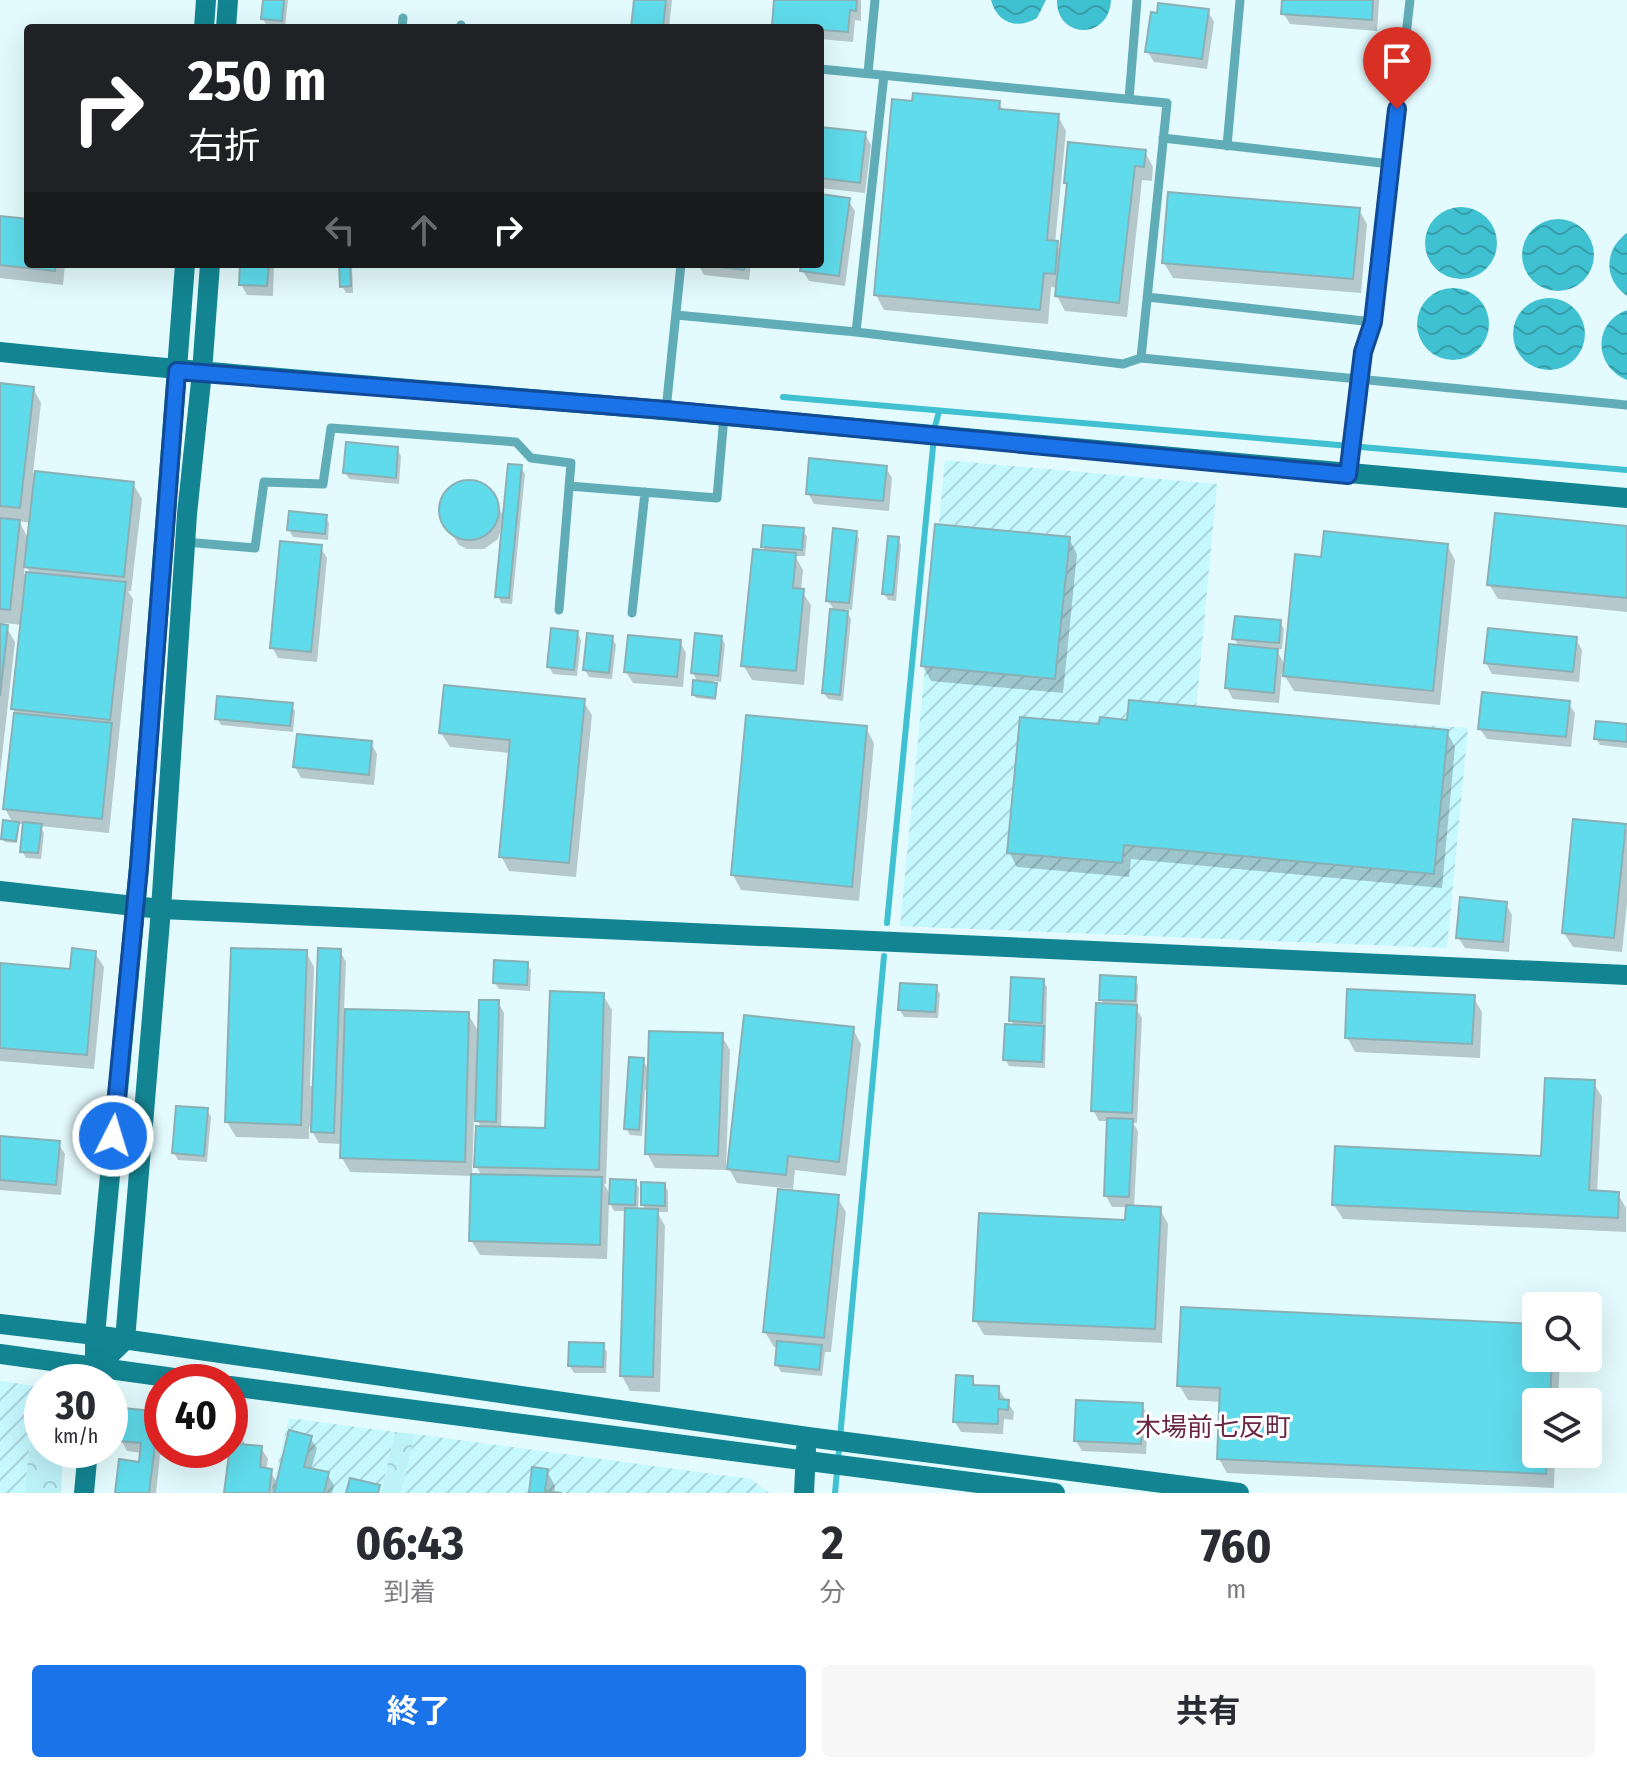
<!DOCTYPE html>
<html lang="ja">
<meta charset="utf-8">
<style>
:root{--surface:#fff;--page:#f7f7f7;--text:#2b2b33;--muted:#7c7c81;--accent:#1a73e8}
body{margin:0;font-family:"Fira Sans Condensed","Noto Sans JP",sans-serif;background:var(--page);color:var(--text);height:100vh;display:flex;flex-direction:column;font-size:30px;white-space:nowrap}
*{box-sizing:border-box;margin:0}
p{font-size:26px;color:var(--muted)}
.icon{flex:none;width:44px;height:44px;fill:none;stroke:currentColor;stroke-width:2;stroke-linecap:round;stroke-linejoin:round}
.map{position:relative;height:1493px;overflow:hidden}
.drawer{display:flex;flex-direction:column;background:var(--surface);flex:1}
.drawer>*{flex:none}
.banner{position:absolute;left:24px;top:24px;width:800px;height:244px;border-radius:8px;box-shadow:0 8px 32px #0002;background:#202124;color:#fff;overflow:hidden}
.fabs{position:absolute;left:1522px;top:1292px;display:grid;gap:16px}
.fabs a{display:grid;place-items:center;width:80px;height:80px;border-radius:8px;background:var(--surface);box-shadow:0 8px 32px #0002;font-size:40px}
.speed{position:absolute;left:24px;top:1364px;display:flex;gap:16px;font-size:40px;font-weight:700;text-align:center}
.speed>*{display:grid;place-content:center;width:104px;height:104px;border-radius:50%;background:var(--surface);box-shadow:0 8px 32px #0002;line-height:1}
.speed small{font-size:20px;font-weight:400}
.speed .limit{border:12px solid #d22;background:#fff;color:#111}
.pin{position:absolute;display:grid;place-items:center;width:68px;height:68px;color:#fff;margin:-82px -34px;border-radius:50% 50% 50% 0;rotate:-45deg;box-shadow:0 0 8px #0007}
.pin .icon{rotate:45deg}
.me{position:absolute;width:88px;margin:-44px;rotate:5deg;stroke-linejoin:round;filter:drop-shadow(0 0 6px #0008)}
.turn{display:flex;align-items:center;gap:28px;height:168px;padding:0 32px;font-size:36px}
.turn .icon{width:104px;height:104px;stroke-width:2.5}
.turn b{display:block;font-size:56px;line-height:68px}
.lanes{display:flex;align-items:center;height:76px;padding:0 32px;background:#0003;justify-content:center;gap:40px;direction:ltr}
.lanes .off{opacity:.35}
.eta{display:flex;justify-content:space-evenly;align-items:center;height:136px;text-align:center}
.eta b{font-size:48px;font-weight:700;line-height:56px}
.button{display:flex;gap:16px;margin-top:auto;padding:16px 32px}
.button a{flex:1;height:92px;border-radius:8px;background:var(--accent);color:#fff;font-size:32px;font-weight:700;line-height:92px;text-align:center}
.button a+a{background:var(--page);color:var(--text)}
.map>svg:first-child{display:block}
.industrial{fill:url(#industrial-furrows)}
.park{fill:url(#park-crowns)}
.water{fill:url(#water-waves)}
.shadow{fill:#0003;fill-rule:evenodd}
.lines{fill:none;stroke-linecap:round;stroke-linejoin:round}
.stream{stroke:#40c1d1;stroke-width:6}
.building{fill:#5fdbeb;stroke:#8ab0b6;stroke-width:2}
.lane{stroke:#61adb7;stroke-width:9}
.secondary{stroke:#138592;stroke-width:20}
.route-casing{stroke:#114b97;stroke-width:20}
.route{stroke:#1a73e8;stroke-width:14}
.labels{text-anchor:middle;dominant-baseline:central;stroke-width:6;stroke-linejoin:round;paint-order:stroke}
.quarter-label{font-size:26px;fill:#692743;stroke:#fff}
</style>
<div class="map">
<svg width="1627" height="1493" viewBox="0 0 1627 1493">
<defs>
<pattern id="industrial-furrows" width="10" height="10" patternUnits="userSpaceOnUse" patternTransform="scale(2)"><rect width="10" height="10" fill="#c5f8ff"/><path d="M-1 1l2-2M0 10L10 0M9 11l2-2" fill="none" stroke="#a9d5db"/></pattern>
<pattern id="park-crowns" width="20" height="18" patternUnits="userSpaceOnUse" patternTransform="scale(2)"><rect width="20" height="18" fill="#bdf2f9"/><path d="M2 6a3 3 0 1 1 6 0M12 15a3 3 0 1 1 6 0" fill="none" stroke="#a2d0d6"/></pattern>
<pattern id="water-waves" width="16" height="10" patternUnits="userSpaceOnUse" patternTransform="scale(2)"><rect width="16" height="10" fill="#40c1d1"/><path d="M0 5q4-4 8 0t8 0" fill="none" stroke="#359daa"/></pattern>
</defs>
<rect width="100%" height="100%" fill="#e3fbfe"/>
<path class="industrial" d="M945 460 1217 484 1196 710 1468 728 1447 948 900 926Z
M0 1381 35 1386 25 1493H0Z
M289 1418 395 1432 381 1493H271Z
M415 1434 751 1479 769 1493H401Z"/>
<path class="park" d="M35 1386 42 1390V1450H63L61 1493H25Z
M395 1432 415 1434 401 1493H381Z"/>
<path class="water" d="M991 0H1046L1037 18C1017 30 997 23 991 0Z
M1057 0H1111C1109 41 1056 39 1057 0Z
M1425 243a36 36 0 1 1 72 0a36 36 0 1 1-72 0Z
M1522 255a36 36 0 1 1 72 0a36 36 0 1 1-72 0Z
M1627 233V296C1603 280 1604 249 1627 233Z
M1417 324a36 36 0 1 1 72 0a36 36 0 1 1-72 0Z
M1513 334a36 36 0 1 1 72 0a36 36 0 1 1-72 0Z
M1627 310V380C1594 367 1592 323 1627 310Z"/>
<path class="shadow" d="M265 0H288L285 27 267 26 263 19Z
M636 0H672L669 28H633Z
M776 0H861V21L855 20 853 42 820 39V28H776Z
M1284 0H1379L1377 31 1290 24 1283 13Z
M1208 11 1214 22 1207 69 1154 62 1147 51Z
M999 103 1004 111 1058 116 1066 131 1055 243 1062 252 1069 188 1066 182 1145 152 1153 167 1152 181 1142 180 1127 317 1065 311 1057 296 1058 288 1051 287 1048 324 884 310 876 295Z
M820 129 865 134 871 145 865 193 820 188Z
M820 196 848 200 855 211 845 286 809 281 802 270 803 264H820Z
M1359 210 1367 224 1361 293 1173 278 1164 263Z
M0 218 28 221V264H65L63 285 0 278Z
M242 264H274L273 296 247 295 241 284Z
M341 264H352L353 293H346L342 286Z
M698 264H751L749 280 704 275Z
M0 385 33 388 41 403 33 473 133 484 142 499 131 591H128L133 599 109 833 40 826 44 833 41 859 26 858 22 851 24 824H19L17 843 5 842 3 839 13 823 5 809 22 625 4 623 15 642 0 774ZM19 521 31 523 29 540ZM25 563 31 575 24 574Z
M397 449 401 456 399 484 349 479 345 472Z
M521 467 525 474 512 604 501 603 498 596 502 526 498 539 484 549H467L459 545 442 519V502L452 488 460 484H477L485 487 505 518Z
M886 468 892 478 889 511 814 504 808 493Z
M325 517 329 523 328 540 293 537 289 530Z
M1627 528V612L1498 599 1489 584Z
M803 530 807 537 805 556H795L803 570 801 590 811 605 804 685 752 680 743 665 766 553 763 546Z
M855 532 859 539 852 610 845 609 851 619 843 701 828 699 824 693 833 608 828 601Z
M898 539 901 545 896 601 888 600 884 593Z
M1069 539 1077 554 1063 693 931 681 923 666Z
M1447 545 1455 560 1440 705 1294 691 1282 671 1279 703 1233 699 1227 688 1240 648 1234 638 1280 622 1284 629 1282 649H1276L1286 667 1323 559Z
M320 547 327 558 317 662 278 658 272 647Z
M577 633 581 640 577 676 553 674 549 667Z
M612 638 616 645 612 679 589 677 585 670Z
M721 638 725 644 721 682 714 681 717 687 716 700 696 698 694 695 698 683 693 673Z
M1576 639 1582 650 1579 682 1492 674 1486 663Z
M680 642 686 653 683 687 633 683 626 672Z
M583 701 592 715 576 877 509 871 501 856 511 753 450 747 441 733Z
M1568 703 1575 713 1571 747 1487 739 1480 729Z
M291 704 295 711 293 732 221 725 217 718Z
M1101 726 1447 732 1455 747 1442 888 1131 859 1129 877 1017 867 1009 852Z
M1627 726V748L1600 745 1596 738Z
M866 728 874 743 859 901 741 890 733 875Z
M371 743 377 754 374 785 301 778 295 767Z
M1625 826 1627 830V903L1622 952 1573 947 1564 933Z
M1506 904 1512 915 1509 952 1465 948 1458 937Z
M340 951 346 962 344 1011 468 1014 480 1034 498 1002 504 1013 501 1129 547 1130 603 995 612 1010 606 1184H604L611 1196 635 1182 639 1188 638 1211H646L643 1205 664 1184 668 1191V1212H657L665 1226 660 1392 630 1391 622 1376 627 1211H614L609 1202 607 1259 480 1255 471 1240 473 1176 350 1172 342 1158V1144L319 1143 309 1126V1139L236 1137 227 1122 306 952 314 967 310 1086H314ZM474 1115 482 1128 476 1166 482 1176H472Z
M95 953 104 967 94 1069 0 1061V965L72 971Z
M527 964 531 970 530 991 499 989 495 983Z
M1134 979 1138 985 1137 1010 1142 1018 1137 1123H1133L1138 1131 1134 1208 1160 1209 1168 1224 1162 1343 984 1335 975 1320 1127 1222V1207H1112L1106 1196 1109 1121H1099L1093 1110 1105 1006 1101 999Z
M1043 981 1047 987 1045 1068 1009 1066 1005 1059 1015 1026 1011 1020Z
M936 987 940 994 938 1018 904 1017 900 1010Z
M1473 997 1482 1012 1480 1058 1355 1052 1347 1037Z
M853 1029 861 1044 846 1176 795 1170 793 1189 737 1183 727 1165Z
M721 1035 730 1050 726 1170 655 1168 647 1153 649 1091 645 1090 642 1136 630 1135 626 1128 643 1060 649 1071Z
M1593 1082 1602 1097 1597 1193 1618 1194 1626 1208V1232L1343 1219 1334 1205 1543 1158Z
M207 1110 211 1117 207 1162 178 1160 174 1153Z
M0 1138 58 1143 65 1154 61 1195 0 1190Z
M837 1197 846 1212 831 1352H825L822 1376 781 1372 777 1365 778 1347H774L765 1332Z
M1536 1326V1358H1560L1558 1402H1536V1454H1555L1554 1488 1227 1473 1219 1459 1222 1402 1188 1400 1179 1385Z
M603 1345 607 1352 606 1373H574L570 1366Z
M972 1378 977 1388H998L1014 1412 1013 1420 1004 1419 1003 1434 961 1432 955 1422Z
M1142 1405 1148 1416 1146 1454 1082 1451 1076 1441Z
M162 1414V1450H173V1457L160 1455 156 1493H117L141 1464 142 1453 127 1451 121 1440Z
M240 1433 246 1447 261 1448 268 1459 266 1470 270 1471 278 1484 310 1438 317 1448 311 1470 327 1474 334 1485 332 1493H226Z
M547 1471 555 1486 554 1493H531Z"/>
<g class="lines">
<path class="stream" d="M783 397 1627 470
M887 923 935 426 939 412
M835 1493 884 956"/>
</g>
<path class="building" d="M263 0H284L282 21 261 19Z
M634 0H666L663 28H631Z
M774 0H857L856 11 850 10 848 32 772 26Z
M1282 0H1373L1372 20 1281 14Z
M1158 3 1209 9 1202 59 1145 52 1151 12 1157 13Z
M913 93 1000 101 999 109 1059 114 1047 240 1058 241 1055 274 1044 273 1040 310 874 295 892 99 912 101Z
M820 127 866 132 860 183 820 178Z
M1068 142 1146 150 1144 167 1135 166 1119 303 1055 296 1067 183H1064Z
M1168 192 1360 208 1353 279 1162 263Z
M820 194 850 198 839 276 800 271 801 264H820Z
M0 216 28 219V264H56L55 271 0 265Z
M240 264H269L267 286 239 285Z
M339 264H350L351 286 340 287Z
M696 264H745L744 270Z
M0 383 34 387 20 508 0 506Z
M346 442 398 447 396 478 343 473Z
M809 458 887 466 883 501 806 494Z
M508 464 522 465 509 598 495 597Z
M35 471 134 482 124 577 24 567Z
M439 510a30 30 0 1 1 60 0a30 30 0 1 1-60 0Z
M289 511 327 515 325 534 287 530Z
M1495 513 1627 526V598L1487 585Z
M0 518 20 520 10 610 0 609Z
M935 524 1070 537 1055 679 921 666Z
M763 525 804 528 802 550 761 547Z
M833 528 857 531 849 603 826 601Z
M1324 531 1448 544 1433 691 1283 676 1295 554 1321 557Z
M888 536 899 537 893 595 882 594Z
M280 541 322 545 311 652 270 648Z
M753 549 796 553 793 588 804 589 796 671 741 666Z
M26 572 126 582 110 720 11 709Z
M830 609 848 611 840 695 822 693Z
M1235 616 1281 620 1279 643 1232 639Z
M0 624 8 625 0 696Z
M551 628 578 631 574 670 547 667Z
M1488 628 1577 637 1573 672 1484 663Z
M587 633 613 636 609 673 583 670Z
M695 633 722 636 718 676 691 673Z
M628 635 681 640 677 677 624 672Z
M1229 644 1278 649 1274 693 1225 688Z
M693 680 717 683 715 698 692 695Z
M444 685 585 699 569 863 499 857 510 740 439 733Z
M1482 692 1570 701 1566 737 1478 729Z
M217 696 293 703 290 726 215 719Z
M1129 700 1448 730 1434 874 1124 845 1122 863 1007 853 1020 717 1099 724 1100 717 1127 720Z
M14 713 112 723 102 819 3 809Z
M746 715 867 726 852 887 731 875Z
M1596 721 1627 724V742L1594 739Z
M297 734 372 741 369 775 293 767Z
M1573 819 1626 824 1614 938 1562 933Z
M3 820 19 822 16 841 1 839Z
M23 822 42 824 38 853 20 852Z
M1460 897 1507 902 1503 942 1456 938Z
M72 948 96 951 87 1055 0 1048V963L70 969Z
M231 948 307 950 301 1125 225 1122Z
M318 948 341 949 334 1133 311 1132Z
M494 960 528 962 527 985 493 983Z
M1100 975 1136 977 1135 1001 1099 1000Z
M1011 977 1044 979 1042 1023 1009 1021Z
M900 983 937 985 935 1012 898 1010Z
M1347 989 1475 995 1472 1044 1345 1038Z
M550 991 604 993 599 1170 474 1167 476 1126 545 1128Z
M479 1000H499L496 1122 475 1121Z
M1096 1003 1137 1005 1132 1113 1091 1111Z
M345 1009 469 1012 465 1162 340 1158Z
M744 1015 854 1027 839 1162 788 1156 786 1175 727 1169Z
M1005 1024 1044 1026 1042 1062 1003 1060Z
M649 1031 723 1033 718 1156 645 1154Z
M629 1057 644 1058 639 1130 624 1129Z
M1545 1078 1595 1080 1589 1190 1619 1192 1618 1218 1332 1205 1335 1146 1541 1156Z
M176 1106 208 1108 204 1156 172 1153Z
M1107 1118 1133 1119 1129 1197 1104 1196Z
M0 1136 60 1141 56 1185 0 1180Z
M471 1174 602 1177 600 1245 469 1241Z
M610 1179 636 1180 635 1205 609 1204Z
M641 1182 665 1183V1206L641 1205Z
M778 1189 839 1195 824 1338 763 1332Z
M1126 1205 1161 1207 1155 1329 973 1321 979 1213 1125 1220Z
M625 1208 658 1209 653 1377 620 1376Z
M1181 1307 1536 1324V1358H1552L1550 1402H1536V1454H1547L1546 1474 1217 1459 1220 1388 1177 1386Z
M777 1341 822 1345 819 1370 775 1365Z
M569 1342 604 1343 603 1367 568 1366Z
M956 1375 973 1376V1385L999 1386V1399L1009 1400 1008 1410 998 1409V1424L953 1422Z
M1076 1400 1143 1403 1141 1444 1074 1441Z
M123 1408 162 1412V1446L155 1445 149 1493H115L119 1459 139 1462 141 1443 119 1441Z
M232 1430 241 1431 240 1444 262 1446 260 1467 272 1469 269 1493H224Z
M289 1430 312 1436 304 1467 329 1472 324 1493H274Z
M532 1467 548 1469 545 1491 562 1493H529Z
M350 1478 380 1485 378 1493H346Z"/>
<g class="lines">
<path class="lane" d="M402 28 403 18
M461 28V25
M820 69 1167 103 1141 358
M868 73 875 0
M1129 99 1137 0
M1163 138 1390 164
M1227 146 1240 0
M1147 297 1373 322
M676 315 856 332 1123 364 1141 358 1627 405
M856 332 884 75
M666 410 681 264
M1348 475 1363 352 1373 322 1410 0
M569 486 717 498 724 416
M185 542 255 548 264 482 323 484 331 428 516 442 531 458 571 463 559 610
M632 613 645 492"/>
<path class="secondary" d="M204 28 206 0
M226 28 228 0
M0 352C220 375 441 391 662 410 984 438 1305 471 1627 498
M0 891 161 909 1627 975
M0 1324 95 1335 808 1437 1239 1493
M0 1354 203 1382
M97 1367 125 1340 161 909 187 514 202 372 210 264
M95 1382V1335L139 867 185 264
M230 1386 1055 1493
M84 1493 88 1450
M804 1493 806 1449"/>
</g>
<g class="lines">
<g class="route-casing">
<path id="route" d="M113 1136 139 867 177 371 666 410 1348 475 1363 352 1373 322 1397 109"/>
</g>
<use href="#route" class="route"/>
</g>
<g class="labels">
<g class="quarter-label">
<text x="1213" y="1427">木場前七反町</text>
</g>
</g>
</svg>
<div class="fabs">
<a><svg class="icon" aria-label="search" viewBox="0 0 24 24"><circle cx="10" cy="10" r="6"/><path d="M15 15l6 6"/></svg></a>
<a><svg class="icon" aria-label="layers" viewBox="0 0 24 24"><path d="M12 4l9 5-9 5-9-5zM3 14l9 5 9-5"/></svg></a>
</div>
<div class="speed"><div>30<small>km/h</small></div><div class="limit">40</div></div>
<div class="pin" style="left:1397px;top:109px;background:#d93025"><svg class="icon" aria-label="arrive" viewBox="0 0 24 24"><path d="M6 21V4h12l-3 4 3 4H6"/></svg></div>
<svg class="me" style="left:113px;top:1136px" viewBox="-20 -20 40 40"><circle r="17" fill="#1a73e8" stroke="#fff" stroke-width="3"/><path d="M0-11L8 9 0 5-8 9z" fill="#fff"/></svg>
<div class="banner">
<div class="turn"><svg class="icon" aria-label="right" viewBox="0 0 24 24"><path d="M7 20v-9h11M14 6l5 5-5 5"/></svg><div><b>250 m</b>右折</div></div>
<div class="lanes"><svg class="icon off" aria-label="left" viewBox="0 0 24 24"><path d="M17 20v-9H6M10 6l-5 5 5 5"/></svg><svg class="icon off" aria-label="ahead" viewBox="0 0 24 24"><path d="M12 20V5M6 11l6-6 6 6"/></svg><svg class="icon" aria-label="right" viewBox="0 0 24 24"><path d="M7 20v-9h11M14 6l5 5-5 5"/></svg></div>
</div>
</div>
<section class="drawer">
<div class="eta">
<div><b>06:43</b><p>到着</p></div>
<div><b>2</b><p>分</p></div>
<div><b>760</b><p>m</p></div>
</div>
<div class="button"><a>終了</a><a>共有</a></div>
</section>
